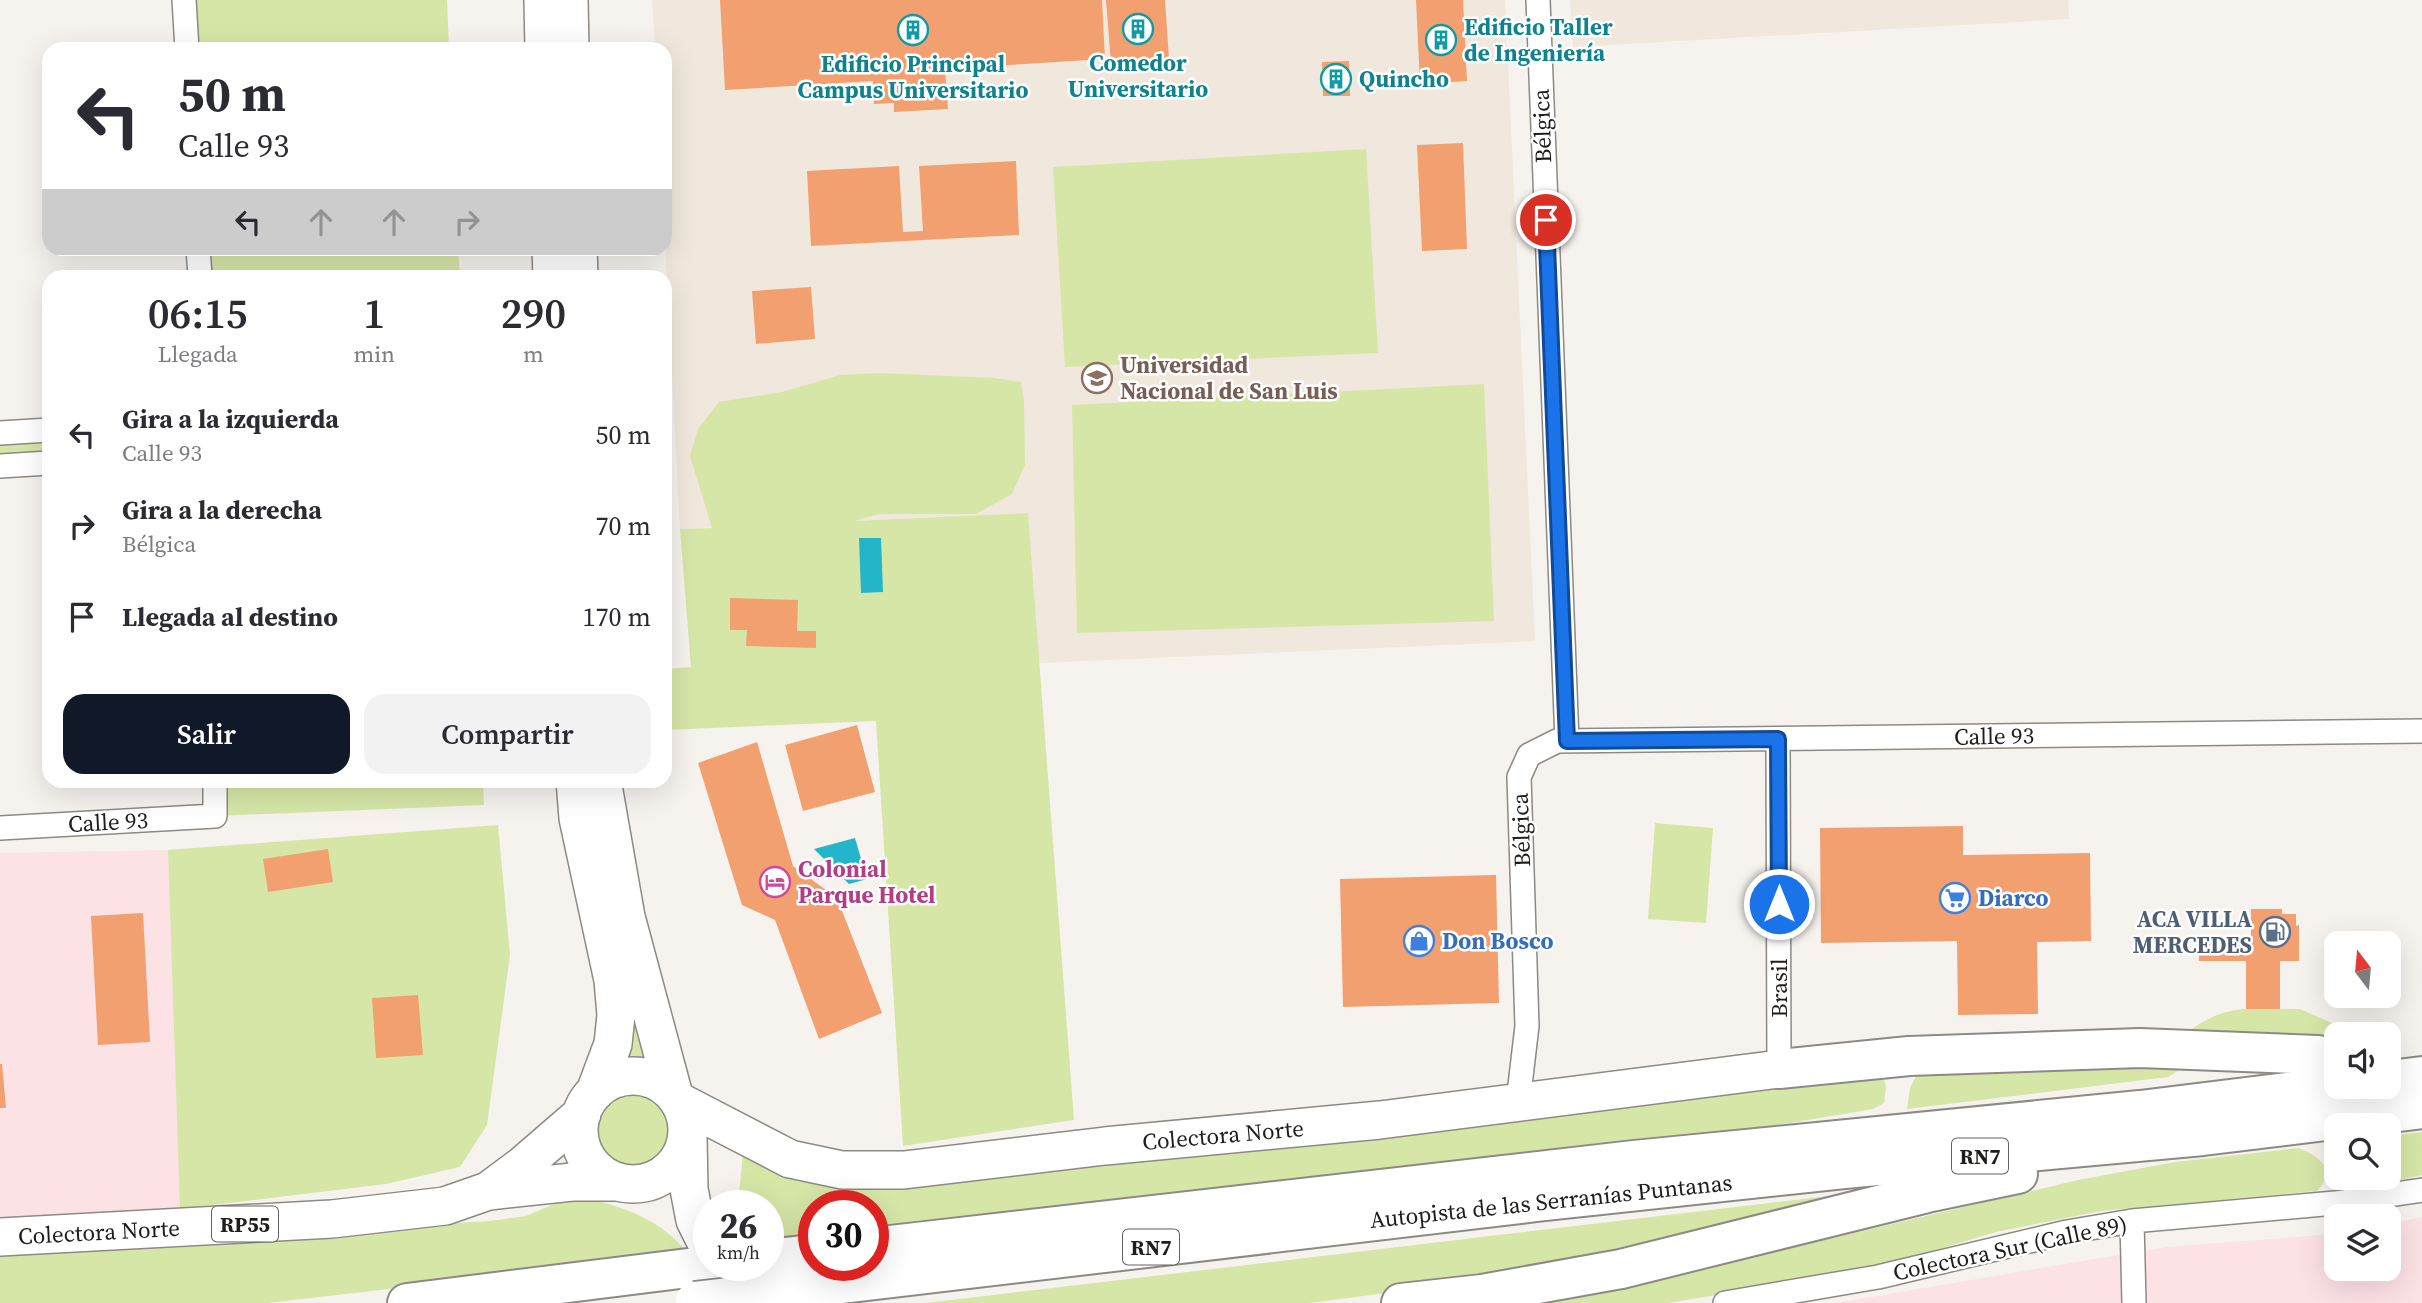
<!DOCTYPE html>
<html lang="es">
<meta charset="utf-8">
<style>
:root{--surface:#fff;--page:#f2f2f3;--text:#2b2b33;--muted:#7c7c81;--accent:#111827}
body{margin:0;font-family:"Source Serif 4",serif;background:var(--page);color:var(--text);height:100vh;display:flex;flex-direction:column;font-size:26px;white-space:nowrap}
*{box-sizing:border-box;margin:0}
p{font-size:23px;color:var(--muted)}
.icon{flex:none;width:38px;height:38px;fill:none;stroke:currentColor;stroke-width:2;stroke-linecap:round;stroke-linejoin:round}
.map{position:relative;flex:1;overflow:hidden}
.side{position:absolute;left:42px;top:270px;width:630px;height:518px;display:flex;flex-direction:column;background:var(--surface);border-radius:21px;box-shadow:0 7px 28px #0002}
.side>*{flex:none}
.hud{position:absolute;left:42px;top:42px;width:630px;height:214px;border-radius:21px;box-shadow:0 7px 28px #0002;background:#fff;color:var(--text);overflow:hidden}
.needle{width:46px;rotate:344deg}
.buttons{position:absolute;left:2324px;top:931px;display:grid;gap:14px}
.buttons a{display:grid;place-items:center;width:77px;height:77px;border-radius:14px;background:var(--surface);box-shadow:0 7px 28px #0002;font-size:35px}
.speed{position:absolute;left:693px;top:1190px;display:flex;gap:14px;font-size:35px;font-weight:700;text-align:center}
.speed>*{display:grid;place-content:center;width:91px;height:91px;border-radius:50%;background:var(--surface);box-shadow:0 7px 28px #0002;line-height:1}
.speed small{font-size:18px;font-weight:400}
.speed .limit{border:10px solid #d22;background:#fff;color:#111}
.pin{position:absolute;display:grid;place-items:center;width:60px;height:60px;color:#fff;margin:-30px;border:4px solid #fff;border-radius:50%;box-shadow:0 2px 7px #0007}
.me{position:absolute;width:77px;margin:-38px;rotate:0deg;stroke-linejoin:round;filter:drop-shadow(0 0 5px #0008)}
.turn{display:flex;align-items:center;gap:24px;height:147px;padding:0 21px;font-size:32px}
.turn .icon{width:91px;height:91px;stroke-width:2.5}
.turn b{display:block;font-size:49px;line-height:60px}
.lanes{display:flex;align-items:center;height:66px;padding:0 21px;background:#0003;justify-content:center;gap:35px;direction:ltr}
.lanes .off{opacity:.35}
.eta{display:flex;justify-content:space-evenly;align-items:center;height:119px;text-align:center}
.eta b{font-size:42px;font-weight:600;line-height:49px}
.primary-button{display:flex;gap:14px;margin-top:auto;padding:14px 21px}
.primary-button a{flex:1;height:80px;border-radius:21px;background:var(--accent);color:#fff;font-size:28px;font-weight:600;line-height:80px;text-align:center}
.primary-button a+a{background:var(--page);color:var(--text)}
ul{padding:0;list-style:none}
li{display:flex;align-items:center;gap:21px;height:91px;padding:0 21px}
li div{flex:1}
li b{display:block;font-size:26px}
li em{font-style:normal}
.map>svg:first-child{display:block}
.built{fill:#f0e8dd}
.industrial{fill:#fce1e5}
.green{fill:#d6e6a7}
.water{fill:#23b6cb}
.building{fill:#f2a06f}
.lines{fill:none;stroke-linecap:round;stroke-linejoin:round}
.minor-casing{stroke:#8d8a86;stroke-width:26}
.primary-casing{stroke:#8d8a86;stroke-width:40}
.trunk-casing{stroke:#8d8a86;stroke-width:42}
.minor{stroke:#fff;stroke-width:23}
.primary{stroke:#fff;stroke-width:37}
.trunk{stroke:#fff;stroke-width:38}
.trunk-bridge-casing{stroke:#8d8a86;stroke-width:42;stroke-linecap:butt}
.trunk-bridge{stroke:#fff;stroke-width:38}
.route-casing{stroke:#114b97;stroke-width:18}
.route{stroke:#1a73e8;stroke-width:12}
.labels{text-anchor:middle;dominant-baseline:central;stroke-width:5;stroke-linejoin:round;paint-order:stroke}
.shield{fill:#fff;stroke:#62615f;stroke-width:2}
.shield-label{font-size:21px;font-weight:bold;fill:#1e1d1b}
.culture-label{font-size:23px;font-weight:bold;fill:#0d838f;stroke:#fff;text-anchor:start}
.street-label{font-size:23px;fill:#1e1d1b;stroke:#fff}
.education-label{font-size:23px;font-weight:bold;fill:#785e54;stroke:#fff;text-anchor:start}
.hotel-label{font-size:23px;font-weight:bold;fill:#b23c85;stroke:#fff;text-anchor:start}
.shop-label{font-size:23px;font-weight:bold;fill:#366cbe;stroke:#fff;text-anchor:start}
.service-label{font-size:23px;font-weight:bold;fill:#4e5e75;stroke:#fff;text-anchor:end}
</style>
<div class="map">
<svg width="2422" height="1303" viewBox="0 0 2422 1303">
<rect width="100%" height="100%" fill="#f6f2ee"/>
<path class="built" d="M652 0H1505L1535 641 1039 663 1027 513 680 529 665 243V49H655Z
M1570 0H2068L2069 19 1573 47Z"/>
<path class="industrial" d="M168 850 181 1215 0 1223V853Z
M2422 1217V1303H1836L2166 1247 2336 1234V1269H2389V1224Z"/>
<path class="green" d="M184 0H447L449 49H187Z
M1366 149 1378 353 1065 367 1053 167Z
M198 249H458L460 276H200Z
M880 373 994 378 1021 382 1024 401 1025 465 1012 494 976 514H879L854 521 1028 513 1074 1120 903 1146 876 721 665 730V669L691 667 680 529 712 528 690 456 698 429 719 402 782 392 840 375Z
M1484 384 1494 621 1077 633 1072 405Z
M49 438V455L0 457V440Z
M215 781H483L484 805 215 816Z
M1655 823 1713 828 1706 923 1648 919Z
M498 825 510 955 487 1125 460 1167 386 1184 180 1209 168 850Z
M618 928 661 1075 625 1064Z
M2300 1009 2334 1024 2336 1039 2191 1041 2192 1029C2230 1002 2256 1009 2300 1009Z
M2178 1063 2179 1070 2168 1077 1907 1109 1910 1088 1916 1076 1930 1073Z
M1882 1074 1886 1086 1884 1103 1873 1109 1730 1133 873 1231V1206H814V1238L768 1243V1206H738L743 1152 787 1172Z
M590 1130a43 43 0 1 1 86 0a43 43 0 1 1-86 0Z
M2422 1132V1175L2361 1189 2346 1188 2340 1178H2389V1136Z
M2298 1148C2319 1155 2338 1171 2317 1191L2101 1211 1996 1232 1869 1270 1668 1303H1529L1677 1275 2078 1180 2175 1162Z
M1921 1185 1492 1279 1310 1303H926Z
M582 1198C622 1205 664 1221 689 1255L267 1303H0V1251L489 1221 526 1216 554 1204Z"/>
<path class="water" d="M859 538H881L883 592 861 593Z
M855 838 867 879 849 884 814 849Z"/>
<path class="building" d="M720 0H1102L1105 59 945 69 948 109 894 112V103L874 104 873 81 725 90Z
M1106 0H1165L1169 59 1111 63Z
M1416 0H1463L1467 81 1420 84Z
M1349 61 1350 96H1323L1322 62Z
M1463 143 1467 249 1422 251 1417 145Z
M1016 161 1019 235 811 246 807 171 899 166 903 232 923 231 919 166Z
M811 287 815 339 756 344 752 291Z
M730 598 798 600 797 631H816V648L746 646 747 630H730Z
M857 725 875 792 803 811 785 745Z
M757 742 793 866 837 898 882 1013 819 1039 775 920 742 905 698 763Z
M1963 826V855L2090 853 2091 941 2037 942 2038 1014 1958 1015 1957 941 1821 943 1820 828Z
M328 849 333 882 268 892 263 859Z
M1496 875 1499 1003 1343 1007 1340 879Z
M2251 909H2282V914H2296V926L2299 925V961H2280V1009H2246V961H2199V937H2251Z
M143 913 150 1042 98 1045 91 916Z
M418 995 423 1055 376 1058 372 998Z
M0 1064H2L6 1108H0Z"/>
<g class="lines">
<g class="minor-casing">
<path id="minor" d="M184 0 187 49
M1538 0 1567 741
M198 248 200 276
M0 433 49 430
M0 466 49 463
M1778 739 1779 1069
M0 828 215 816V780
M1518 1102 1527 1026 1519 777 1529 755 1557 741 2422 731
M2132 1221 2134 1303
M1725 1303 1878 1277 2067 1232 2132 1221 2335 1203 2422 1190"/>
</g>
<g class="primary-casing">
<path id="primary" d="M543 0 544 49
M569 0 570 49
M551 248 552 276
M578 248 579 276
M575 780 578 818 613 980 616 1015 613 1044 595 1092
M602 780 626 917 673 1092
M579 1130a54 54 0 1 1 108 0a54 54 0 1 1-108 0Z
M680 1102 790 1159 842 1170H904L1105 1146 1380 1120 1779 1069
M688 1138 689 1189 695 1220 709 1248
M489 1191 572 1182H615
M0 1237 332 1219 445 1206 488 1191 523 1165 582 1114"/>
</g>
<g class="trunk-casing">
<path id="trunk" d="M1779 1069 1909 1056 2140 1048 2318 1055 2336 1059
M2389 1080 2422 1076
M873 1247 1634 1160 2140 1110 2336 1086
M768 1259 814 1254
M765 1293 1537 1202 1844 1169 2203 1136 2422 1109
M407 1303 712 1265
M1401 1303 1482 1294 1621 1269 1927 1193 2018 1174"/>
</g>
<use href="#minor" class="minor"/>
<use href="#primary" class="primary"/>
<use href="#trunk" class="trunk"/>
<g class="trunk-bridge-casing">
<path id="trunk-bridge" d="M695 1301 765 1293"/>
</g>
<use href="#trunk-bridge" class="trunk-bridge"/>
</g>
<g class="lines">
<g class="route-casing">
<path id="route" d="M1546 220 1567 741 1778 739 1779 904"/>
</g>
<use href="#route" class="route"/>
</g>
<defs>
<g id="building-ring" transform="scale(1.575)"><circle r="9.5" fill="#fff" stroke="#0f9aa8" stroke-width="1.5"/><path d="M-4-6H4V6H1V3H-1V6H-4ZM-2.5-4.3h1.7v1.8h-1.7ZM.8-4.3h1.7v1.8H.8ZM-2.5-1h1.7V.8h-1.7ZM.8-1h1.7V.8H.8Z" fill="#0f9aa8"/></g>
<g id="university-ring" transform="scale(1.575)"><circle r="9.5" fill="#fff" stroke="#8d6e63" stroke-width="1.5"/><path d="M0-5L7-2L0 1L-7-2ZM-4 1L0 2.5L4 1V4Q0 6-4 4Z" fill="#8d6e63"/></g>
<g id="hotel-ring" transform="scale(1.575)"><circle r="9.5" fill="#fff" stroke="#d1479c" stroke-width="1.5"/><path d="M-6-4.5h1.5V1H6V5H4.5V3h-9V5H-6ZM-4 0a1.8 1.8 0 1 1 3.6 0ZM.5 0V-2.5h3Q6-2.5 6 0Z" fill="#d1479c"/></g>
<g id="supermarket-ring" transform="scale(1.575)"><circle r="9.5" fill="#fff" stroke="#3f7fe0" stroke-width="1.5"/><path d="M-6-5.5h2.5l.6 2H6L4.5 2H-2.5L-4.4-4H-6ZM-1.5 3.2a1.3 1.3 0 1 0 .1 0ZM3 3.2a1.3 1.3 0 1 0 .1 0Z" fill="#3f7fe0"/></g>
<g id="fuel-ring" transform="scale(1.575)"><circle r="9.5" fill="#fff" stroke="#5c6f8a" stroke-width="1.5"/><path d="M-5.5-6h7V0h2V4h1.3V-2.5L3-4.5l.8-.8L6-3V5H2.5V1h-1V6h-7ZM-4.2-4.7v3.2H.2V-4.7Z" fill="#5c6f8a"/></g>
<g id="shop-ring" transform="scale(1.575)"><circle r="9.5" fill="#fff" stroke="#3f7fe0" stroke-width="1.5"/><path d="M-5-2.5h2.3a2.7 3.5 0 0 1 5.4 0H5L5.5 6h-11ZM-1.5-2.5h3a1.5 2.3 0 0 0-3 0Z" fill="#3f7fe0"/></g>
</defs>
<g fill-rule="evenodd">
<use href="#building-ring" x="1138" y="29"/>
<use href="#building-ring" x="913" y="30"/>
<use href="#building-ring" x="1441" y="40"/>
<use href="#building-ring" x="1336" y="79"/>
<use href="#university-ring" x="1097" y="378"/>
<use href="#hotel-ring" x="775" y="882"/>
<use href="#supermarket-ring" x="1955" y="898"/>
<use href="#fuel-ring" x="2275" y="932"/>
<use href="#shop-ring" x="1419" y="941"/>
</g>
<g class="labels">
<g class="shield">
<rect x="1952" y="1138.5" width="56" height="35" rx="5"/>
<rect x="212" y="1206.5" width="66" height="35" rx="5"/>
<rect x="1123" y="1229.5" width="56" height="35" rx="5"/>
</g>
<g class="shield-label">
<text x="1980" y="1156">RN7</text>
<text x="245" y="1224">RP55</text>
<text x="1151" y="1247">RN7</text>
</g>
<g class="culture-label">
<text x="1464" y="27">Edificio Taller<tspan x="1464" dy="26">de Ingeniería</tspan></text>
<text x="1138" y="63" text-anchor="middle">Comedor<tspan x="1138" dy="26">Universitario</tspan></text>
<text x="913" y="64" text-anchor="middle">Edificio Principal<tspan x="913" dy="26">Campus Universitario</tspan></text>
<text x="1359" y="79">Quincho</text>
</g>
<g class="street-label">
<text transform="translate(1542 126) rotate(-92)">Bélgica</text>
<text transform="translate(1994 736) rotate(-1)">Calle 93</text>
<text transform="translate(108 822) rotate(-3)">Calle 93</text>
<text transform="translate(1521 830) rotate(-92)">Bélgica</text>
<text transform="translate(1779 988) rotate(-90)">Brasil</text>
<text transform="translate(1223 1135) rotate(-5)">Colectora Norte</text>
<text transform="translate(1551 1201) rotate(-6)">Autopista de las Serranías Puntanas</text>
<text transform="translate(99 1232) rotate(-3)">Colectora Norte</text>
<text transform="translate(2010 1248) rotate(-12)">Colectora Sur (Calle 89)</text>
</g>
<g class="education-label">
<text x="1120" y="365">Universidad<tspan x="1120" dy="26">Nacional de San Luis</tspan></text>
</g>
<g class="hotel-label">
<text x="798" y="869">Colonial<tspan x="798" dy="26">Parque Hotel</tspan></text>
</g>
<g class="shop-label">
<text x="1978" y="898">Diarco</text>
<text x="1442" y="941">Don Bosco</text>
</g>
<g class="service-label">
<text x="2252" y="919">ACA VILLA<tspan x="2252" dy="26">MERCEDES</tspan></text>
</g>
</g>
</svg>
<div class="buttons">
<a><svg class="needle" viewBox="-14 -14 28 28"><path d="M0-13l5 13h-10z" fill="#e53935"/><path d="M0 13l5-13h-10z" fill="#7c7c81"/></svg></a>
<a><svg class="icon" aria-label="sound" viewBox="0 0 24 24"><path d="M4 9h4l5-4v14l-5-4H4zM17 9q2 3 0 6"/></svg></a>
<a><svg class="icon" aria-label="search" viewBox="0 0 24 24"><circle cx="10" cy="10" r="6"/><path d="M15 15l6 6"/></svg></a>
<a><svg class="icon" aria-label="layers" viewBox="0 0 24 24"><path d="M12 4l9 5-9 5-9-5zM3 14l9 5 9-5"/></svg></a>
</div>
<div class="speed"><div>26<small>km/h</small></div><div class="limit">30</div></div>
<div class="pin" style="left:1546px;top:220px;background:#d93025"><svg class="icon" aria-label="arrive" viewBox="0 0 24 24"><path d="M6 21V4h12l-3 4 3 4H6"/></svg></div>
<svg class="me" style="left:1779px;top:904px" viewBox="-20 -20 40 40"><circle r="17" fill="#1a73e8" stroke="#fff" stroke-width="3"/><path d="M0-11L8 9 0 5-8 9z" fill="#fff"/></svg>
<div class="hud">
<div class="turn"><svg class="icon" aria-label="left" viewBox="0 0 24 24"><path d="M17 20v-9H6M10 6l-5 5 5 5"/></svg><div><b>50 m</b>Calle 93</div></div>
<div class="lanes"><svg class="icon" aria-label="left" viewBox="0 0 24 24"><path d="M17 20v-9H6M10 6l-5 5 5 5"/></svg><svg class="icon off" aria-label="ahead" viewBox="0 0 24 24"><path d="M12 20V5M6 11l6-6 6 6"/></svg><svg class="icon off" aria-label="ahead" viewBox="0 0 24 24"><path d="M12 20V5M6 11l6-6 6 6"/></svg><svg class="icon off" aria-label="right" viewBox="0 0 24 24"><path d="M7 20v-9h11M14 6l5 5-5 5"/></svg></div>
</div>
<section class="side">
<div class="eta">
<div><b>06:15</b><p>Llegada</p></div>
<div><b>1</b><p>min</p></div>
<div><b>290</b><p>m</p></div>
</div>
<ul>
<li><svg class="icon" aria-label="left" viewBox="0 0 24 24"><path d="M17 20v-9H6M10 6l-5 5 5 5"/></svg><div><b>Gira a la izquierda</b><p>Calle 93</p></div><em>50 m</em></li>
<li><svg class="icon" aria-label="right" viewBox="0 0 24 24"><path d="M7 20v-9h11M14 6l5 5-5 5"/></svg><div><b>Gira a la derecha</b><p>Bélgica</p></div><em>70 m</em></li>
<li><svg class="icon" aria-label="arrive" viewBox="0 0 24 24"><path d="M6 21V4h12l-3 4 3 4H6"/></svg><div><b>Llegada al destino</b></div><em>170 m</em></li>
</ul>
<div class="primary-button"><a>Salir</a><a>Compartir</a></div>
</section>
</div>
